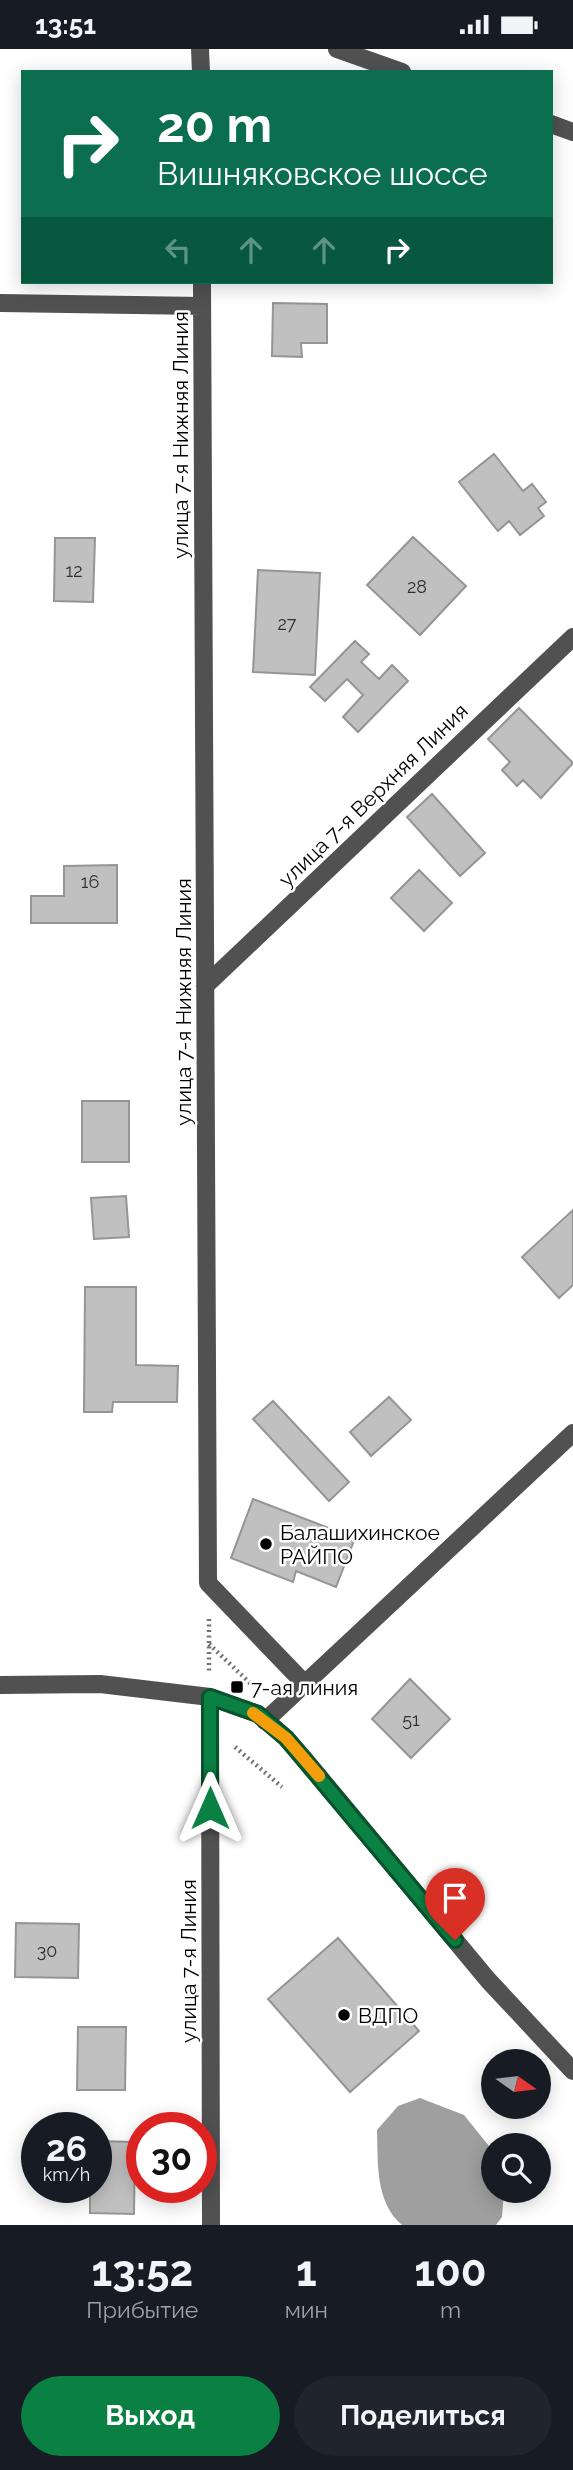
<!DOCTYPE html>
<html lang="ru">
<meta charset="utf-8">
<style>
:root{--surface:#171b24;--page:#20242c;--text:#f1f3f6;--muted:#9ea1a6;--accent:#0b8043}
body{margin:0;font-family:Raleway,sans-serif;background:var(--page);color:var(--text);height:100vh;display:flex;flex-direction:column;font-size:26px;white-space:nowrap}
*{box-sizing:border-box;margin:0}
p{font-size:23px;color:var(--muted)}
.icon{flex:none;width:38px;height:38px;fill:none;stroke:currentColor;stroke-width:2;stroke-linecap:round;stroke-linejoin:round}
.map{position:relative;height:2176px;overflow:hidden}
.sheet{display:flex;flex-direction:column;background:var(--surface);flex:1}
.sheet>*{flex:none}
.hud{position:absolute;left:21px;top:21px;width:532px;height:214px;border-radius:0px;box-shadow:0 4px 18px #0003;background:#0b6e4f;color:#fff;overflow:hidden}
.needle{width:46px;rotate:104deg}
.controls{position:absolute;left:481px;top:2000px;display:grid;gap:14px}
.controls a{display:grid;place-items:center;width:70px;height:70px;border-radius:50%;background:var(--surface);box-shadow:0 4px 18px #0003;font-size:35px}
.speed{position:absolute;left:21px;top:2063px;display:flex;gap:14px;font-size:35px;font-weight:700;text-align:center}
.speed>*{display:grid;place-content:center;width:91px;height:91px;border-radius:50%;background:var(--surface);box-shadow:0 4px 18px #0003;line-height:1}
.speed small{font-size:18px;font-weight:400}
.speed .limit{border:10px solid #d22;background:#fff;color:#111}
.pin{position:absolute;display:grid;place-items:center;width:60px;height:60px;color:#fff;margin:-72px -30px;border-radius:50% 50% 50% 0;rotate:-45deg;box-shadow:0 0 7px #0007}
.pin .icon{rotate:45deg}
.me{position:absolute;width:77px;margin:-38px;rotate:0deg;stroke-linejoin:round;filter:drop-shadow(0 0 5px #0008)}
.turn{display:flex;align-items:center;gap:24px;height:147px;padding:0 21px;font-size:32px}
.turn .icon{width:91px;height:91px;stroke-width:2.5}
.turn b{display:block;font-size:49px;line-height:60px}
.lanes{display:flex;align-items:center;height:66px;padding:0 21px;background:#0003;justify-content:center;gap:35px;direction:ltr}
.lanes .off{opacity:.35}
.eta{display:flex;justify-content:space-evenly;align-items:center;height:119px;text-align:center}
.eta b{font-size:42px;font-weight:700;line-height:49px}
.button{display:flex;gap:14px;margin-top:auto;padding:14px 21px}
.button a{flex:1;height:80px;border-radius:42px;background:var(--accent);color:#fff;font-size:28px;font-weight:700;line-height:80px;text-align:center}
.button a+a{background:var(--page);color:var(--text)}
.status{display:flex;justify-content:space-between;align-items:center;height:49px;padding:0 35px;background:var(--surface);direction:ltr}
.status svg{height:19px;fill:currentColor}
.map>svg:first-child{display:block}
.water{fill:#9f9f9f}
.building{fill:#c0c0c0;stroke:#959595;stroke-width:2}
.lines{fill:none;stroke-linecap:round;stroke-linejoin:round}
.path{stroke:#737373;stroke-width:4.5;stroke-dasharray:2 3.5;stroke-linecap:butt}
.minor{stroke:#515151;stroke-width:18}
.route-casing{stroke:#07532c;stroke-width:18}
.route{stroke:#0b8043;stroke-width:12}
.slow{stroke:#f59e0b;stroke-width:12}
.poi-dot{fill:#000;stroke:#fff;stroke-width:2.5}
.labels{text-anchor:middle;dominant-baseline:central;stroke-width:5;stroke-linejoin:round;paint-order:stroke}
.number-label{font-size:18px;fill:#303030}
.street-label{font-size:21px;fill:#000;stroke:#fff}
.poi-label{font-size:21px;fill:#000;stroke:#fff;text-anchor:start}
</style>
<div class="status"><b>13:51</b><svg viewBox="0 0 49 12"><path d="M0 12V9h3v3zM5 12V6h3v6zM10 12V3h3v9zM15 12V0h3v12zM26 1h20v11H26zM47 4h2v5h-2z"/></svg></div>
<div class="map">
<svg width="573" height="2176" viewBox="0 0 573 2176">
<rect width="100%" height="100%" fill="#fff"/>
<path class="water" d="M420 2049 464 2066 493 2102 494 2142H504L502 2168 496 2176H402C375 2153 378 2113 377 2081L398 2057Z"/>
<path class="building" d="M273 254 327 255V294H301L302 308 272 307Z
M494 405 523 442 532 435 546 453 538 459 544 467 520 486 509 472 498 482 459 433Z
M413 488 466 537 420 586 367 536Z
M55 489H95L93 553 54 552Z
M258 521 320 524 315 626 253 623Z
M355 592 369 605 361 613 379 630 392 616 408 632 358 683 343 668 363 646 347 630 325 652 310 638Z
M519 659 573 714 541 749 523 731 517 737 502 721 510 713 488 690Z
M432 745 485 804 460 827 407 768Z
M117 816V874H31V847H64V817Z
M419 821 452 854 424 882 391 849Z
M82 1052H129V1113H82Z
M126 1147 129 1188 94 1190 91 1149Z
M573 1161V1236L559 1249 522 1208Z
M85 1238H136V1316L178 1317 177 1353H113L112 1363H84Z
M389 1348 411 1371 371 1407 350 1383Z
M273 1352 349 1433 329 1452 253 1370Z
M253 1450 355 1489 336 1538 296 1522 293 1533 231 1509Z
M410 1630 450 1670 411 1709 372 1670Z
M16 1874 79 1875 78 1929 15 1928Z
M338 1889 419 1982 350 2043 268 1950Z
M78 1978H126L125 2041H77Z
M96 2092 135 2093 134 2165 90 2164V2138H96Z"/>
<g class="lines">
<path class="path" d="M209 1570V1624
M209 1595 251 1635
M235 1698 282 1738"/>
<path class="minor" d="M200 0 201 23
M337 0 402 23
M551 75 573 83
M202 233 208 1534 305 1635
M0 254 202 257
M205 937 573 588
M0 1636 100 1635 210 1648 258 1665 286 1689 306 1712 488 1931 573 2022
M210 1648 211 2176
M265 1672 573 1384"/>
</g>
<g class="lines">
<g class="route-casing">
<path id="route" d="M210 1759V1648L258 1665 286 1689 455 1891"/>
</g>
<use href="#route" class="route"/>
<path class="slow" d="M253 1664 286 1689 319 1727"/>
</g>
<g class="poi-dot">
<circle cx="266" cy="1495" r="7"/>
<rect x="230" y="1631" width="14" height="14" rx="3.5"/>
<circle cx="344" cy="1966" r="7"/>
</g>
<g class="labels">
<g class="number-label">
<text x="74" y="521">12</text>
<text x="417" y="537">28</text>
<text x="287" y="574">27</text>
<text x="90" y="832">16</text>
<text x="411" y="1670">51</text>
<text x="47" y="1901">30</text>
</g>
<g class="street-label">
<text transform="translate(180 386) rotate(-90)">улица 7-я Нижняя Линия</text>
<text transform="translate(373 746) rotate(-44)">улица 7-я Верхняя Линия</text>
<text transform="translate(183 953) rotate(-90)">улица 7-я Нижняя Линия</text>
<text transform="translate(188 1912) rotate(-90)">улица 7-я Линия</text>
</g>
<g class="poi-label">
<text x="280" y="1483">Балашихинское<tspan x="280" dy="24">РАЙПО</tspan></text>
<text x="251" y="1638">7-ая линия</text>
<text x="358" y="1966">ВДПО</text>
</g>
</g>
</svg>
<div class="controls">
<a><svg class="needle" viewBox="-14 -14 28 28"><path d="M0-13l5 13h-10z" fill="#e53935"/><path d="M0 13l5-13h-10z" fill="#9ea1a6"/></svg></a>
<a><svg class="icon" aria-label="search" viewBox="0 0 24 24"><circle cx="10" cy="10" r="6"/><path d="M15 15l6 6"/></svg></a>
</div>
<div class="speed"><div>26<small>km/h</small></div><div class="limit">30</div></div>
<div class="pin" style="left:455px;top:1891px;background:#d93025"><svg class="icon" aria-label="arrive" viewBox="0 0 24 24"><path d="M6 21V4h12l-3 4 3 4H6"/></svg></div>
<svg class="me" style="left:210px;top:1759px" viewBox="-20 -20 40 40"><path d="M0-17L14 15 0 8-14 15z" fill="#0b8043" stroke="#fff" stroke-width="4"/></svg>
<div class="hud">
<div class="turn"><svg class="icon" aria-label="right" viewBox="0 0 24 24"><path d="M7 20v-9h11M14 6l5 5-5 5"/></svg><div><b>20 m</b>Вишняковское шоссе</div></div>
<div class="lanes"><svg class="icon off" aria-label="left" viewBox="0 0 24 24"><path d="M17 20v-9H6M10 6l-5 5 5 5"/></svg><svg class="icon off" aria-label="ahead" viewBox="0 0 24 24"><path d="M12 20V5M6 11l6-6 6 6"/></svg><svg class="icon off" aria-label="ahead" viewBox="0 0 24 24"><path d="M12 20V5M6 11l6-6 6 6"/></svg><svg class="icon" aria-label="right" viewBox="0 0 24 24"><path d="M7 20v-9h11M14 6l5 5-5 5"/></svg></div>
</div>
</div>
<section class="sheet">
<div class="eta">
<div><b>13:52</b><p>Прибытие</p></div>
<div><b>1</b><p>мин</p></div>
<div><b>100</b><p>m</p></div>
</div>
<div class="button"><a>Выход</a><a>Поделиться</a></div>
</section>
